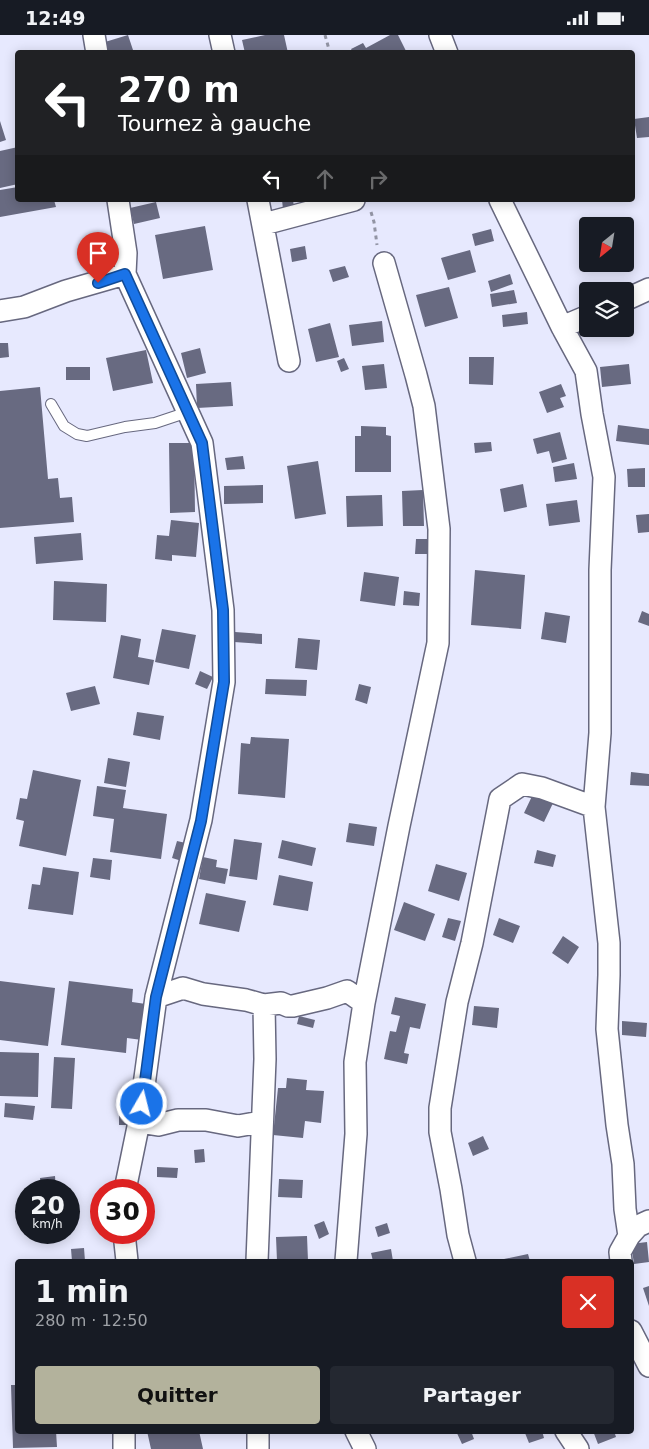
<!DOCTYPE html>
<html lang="fr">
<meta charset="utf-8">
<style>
:root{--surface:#171b24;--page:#242831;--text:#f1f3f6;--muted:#9ea1a6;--accent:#b3b29c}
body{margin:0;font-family:"DejaVu Sans",sans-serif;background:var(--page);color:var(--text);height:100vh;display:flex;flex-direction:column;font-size:19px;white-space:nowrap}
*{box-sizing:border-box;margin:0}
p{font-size:16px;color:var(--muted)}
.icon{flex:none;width:28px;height:28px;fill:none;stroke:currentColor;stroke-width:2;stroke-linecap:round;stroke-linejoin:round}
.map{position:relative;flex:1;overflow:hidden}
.drawer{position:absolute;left:15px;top:1224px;width:619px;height:175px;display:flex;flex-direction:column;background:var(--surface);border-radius:5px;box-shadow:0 2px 12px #0003}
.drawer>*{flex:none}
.hud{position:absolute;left:15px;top:15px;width:620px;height:152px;border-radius:5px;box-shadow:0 2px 12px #0003;background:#202124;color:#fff;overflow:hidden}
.needle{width:32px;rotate:210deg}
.fabs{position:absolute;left:579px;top:182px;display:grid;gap:10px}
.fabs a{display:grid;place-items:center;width:55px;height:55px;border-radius:5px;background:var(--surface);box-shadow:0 2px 12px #0003;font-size:25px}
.speed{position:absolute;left:15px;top:1144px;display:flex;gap:10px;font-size:25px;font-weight:700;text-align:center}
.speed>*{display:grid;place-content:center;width:65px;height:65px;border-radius:50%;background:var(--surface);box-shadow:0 2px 12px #0003;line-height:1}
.speed small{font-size:12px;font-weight:400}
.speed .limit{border:8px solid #d22;background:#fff;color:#111}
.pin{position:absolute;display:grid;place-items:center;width:42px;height:42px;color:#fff;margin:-51px -21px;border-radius:50% 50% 50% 0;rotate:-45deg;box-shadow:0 0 5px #0007}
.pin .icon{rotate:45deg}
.me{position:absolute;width:55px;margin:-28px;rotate:8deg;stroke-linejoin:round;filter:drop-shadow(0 0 4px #0008)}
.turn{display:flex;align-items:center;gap:18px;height:105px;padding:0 20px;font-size:22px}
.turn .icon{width:65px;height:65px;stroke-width:2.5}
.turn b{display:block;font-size:35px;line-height:42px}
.lanes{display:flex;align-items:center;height:48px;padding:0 20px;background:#0003;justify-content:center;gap:25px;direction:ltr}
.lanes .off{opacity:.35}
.round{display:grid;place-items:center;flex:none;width:52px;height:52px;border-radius:5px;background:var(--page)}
.summary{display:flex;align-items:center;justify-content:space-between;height:85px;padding:0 20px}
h1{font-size:30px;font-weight:600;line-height:38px}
.action{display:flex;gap:10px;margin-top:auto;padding:10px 20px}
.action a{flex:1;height:58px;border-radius:5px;background:var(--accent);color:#111;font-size:20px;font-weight:600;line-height:58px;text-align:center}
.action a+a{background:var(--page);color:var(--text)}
.status{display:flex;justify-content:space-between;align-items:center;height:35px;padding:0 25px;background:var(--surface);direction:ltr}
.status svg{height:14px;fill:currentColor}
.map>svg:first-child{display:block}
.building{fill:#686a81}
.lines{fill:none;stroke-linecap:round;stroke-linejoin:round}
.service-casing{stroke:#67687f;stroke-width:12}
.minor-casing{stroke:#67687f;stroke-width:24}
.path{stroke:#9294a4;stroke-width:3;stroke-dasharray:4 4;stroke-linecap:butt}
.service{stroke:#fff;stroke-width:10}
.minor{stroke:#fff;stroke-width:21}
.route-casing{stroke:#114b97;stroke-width:12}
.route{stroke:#1a73e8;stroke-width:9}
</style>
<div class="status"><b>12:49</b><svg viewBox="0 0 49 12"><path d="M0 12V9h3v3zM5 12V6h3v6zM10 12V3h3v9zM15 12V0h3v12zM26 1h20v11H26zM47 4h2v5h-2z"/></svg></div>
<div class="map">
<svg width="649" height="1414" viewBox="0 0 649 1414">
<rect width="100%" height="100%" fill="#e7e9fe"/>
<path class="building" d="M128 0 134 18H108L105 7Z
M265 0H284L288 18H245L242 5Z
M390 0H398L407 18H353L351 14 363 8 366 13Z
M649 82V102L637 103 634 84Z
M0 86 6 105 0 107Z
M18 112V149L0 153V116Z
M18 152V165H54L56 172 0 182V155Z
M282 165H293L294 172 283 174Z
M156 167 160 183 134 189 130 173Z
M205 191 213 235 163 244 155 200Z
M491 194 494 206 475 211 472 199Z
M305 211 307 224 292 227 290 214Z
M470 215 476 237 448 245 441 223Z
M345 231 349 242 333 247 329 235Z
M510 239 513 249 491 257 488 246Z
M449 252 458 283 425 292 416 260Z
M514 255 517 268 492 272 490 259Z
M527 277 528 289 503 292 502 280Z
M382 286 384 307 352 311 349 290Z
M330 288 339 322 316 327 308 294Z
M0 308H8L9 322 0 323Z
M200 313 206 338 187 343 181 318Z
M146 315 153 348 113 356 106 323Z
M469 322H494L493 350 469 349Z
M344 323 349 334 341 337 337 326Z
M384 329 387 353 365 355 362 331Z
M629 329 631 349 602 352 600 332Z
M66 332H90V345H66Z
M231 347 233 371 197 373 196 349Z
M561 349 566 361 560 363 564 372 547 378 539 357Z
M40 352 48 444 58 443 60 463 72 462 74 487 0 493V356Z
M618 390 649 394V410L616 406Z
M361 391 386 392V400L391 401V437H355V401H361Z
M560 397 567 424 552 428 549 416 537 419 533 404Z
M491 407 492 416 475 418 474 408Z
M169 408H194L195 477 170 478Z
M243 421 245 434 227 435 225 423Z
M318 426 326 479 295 484 287 431Z
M574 428 577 444 555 447 553 432Z
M645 433V452H628L627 434Z
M523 449 527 472 504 477 500 454Z
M263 450V468L224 469V451Z
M423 455 424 491H403L402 456Z
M382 460 383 491 347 492 346 461Z
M577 465 580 487 549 491 546 469Z
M649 479V497L638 498 636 480Z
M171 485 199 488 196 522 172 520V526L155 524 157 500 169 501Z
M81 498 83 525 36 529 34 502Z
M416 504H431L430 519H415Z
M475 535 525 540 521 594 471 590Z
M364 537 399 542 395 571 360 566Z
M54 546 107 549 106 587 53 585Z
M404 556 420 558 419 571 403 570Z
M642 576 649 579V591L638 587Z
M545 577 570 581 566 608 541 604Z
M162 594 196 600 189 634 155 627Z
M235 597 262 599V609L234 607Z
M121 600 141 604 138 622 154 625 149 650 113 643Z
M298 603 320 605 317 635 295 633Z
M200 636 213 642 207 654 195 649Z
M266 644 307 645 306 661 265 659Z
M359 649 371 652 367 669 355 665Z
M95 651 100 669 71 676 66 658Z
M137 677 164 681 160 705 133 700Z
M251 702 289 704 285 763 238 759 241 708 250 709Z
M108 723 130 727 126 752 104 748Z
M33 735 81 745 66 821 19 811 24 786 16 784 18 774 20 763 27 764Z
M631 737 649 739V751L630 750Z
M97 751 126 755 123 773 167 779 161 824 110 817 114 784 93 781Z
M534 757 554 766 544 787 524 778Z
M349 788 377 792 374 811 346 807Z
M234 804 262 808 257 845 229 841Z
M282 805 316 813 312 831 278 823Z
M177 806 190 809 185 827 172 823Z
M537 815 556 820 553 832 534 828Z
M203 822 217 825 216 832 228 834 225 849 199 844Z
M93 823 112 825 110 845 90 842Z
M436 829 467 838 459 866 428 856Z
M43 832 79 837 73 880 28 874 32 849 40 850Z
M279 840 313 847 308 876 273 870Z
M206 858 246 866 239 897 199 889Z
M404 867 435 879 425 906 394 895Z
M448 883 461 886 455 906 442 902Z
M499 883 520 891 513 908 493 900Z
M563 901 579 912 568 929 552 918Z
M0 946 55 953 48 1011 0 1005Z
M69 946 133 954 132 967 146 969 142 1005 127 1003 126 1018 61 1010Z
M395 962 426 969 420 994 410 992 404 1018 409 1019 407 1029 384 1024 390 996 396 997 400 981 391 979Z
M474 971 499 973 497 993 472 990Z
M299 981 315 985 313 993 297 989Z
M622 986 647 988 646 1002 622 1000Z
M0 1017 39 1018 38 1062 0 1061Z
M54 1022 75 1023 72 1074 51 1073Z
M287 1043 307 1045 306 1055 324 1056 321 1088 305 1086 303 1103 273 1100 278 1053H286Z
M5 1068 35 1071 33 1085 4 1082Z
M119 1074H138L137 1090H119Z
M483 1101 489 1114 473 1121 468 1108Z
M204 1114 205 1127 195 1128 194 1115Z
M157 1132 178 1133 177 1143 157 1142Z
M55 1141 56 1155H41L40 1143Z
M279 1144 303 1145 302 1163 278 1162Z
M324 1186 329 1199 319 1204 314 1190Z
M387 1188 390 1198 378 1202 375 1192Z
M307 1201 308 1226H277L276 1202Z
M647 1207 649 1227 634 1229 631 1209Z
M84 1213 85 1226H72L71 1214Z
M391 1214 393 1226H373L371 1218Z
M528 1219 530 1226H505L504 1224Z
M19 1224H55V1226H19Z
M649 1251V1271L643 1253Z
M11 1350H18V1396H56L57 1412 13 1413Z
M147 1396H199L203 1414H151Z
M456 1396H471L474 1404 462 1409Z
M530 1396H542L544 1403 529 1408 525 1398Z
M593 1396H614L616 1402 598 1409Z"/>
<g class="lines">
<g class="service-casing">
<path id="service" d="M51 369 64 391 77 399 87 401 125 392 155 388 188 377"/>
</g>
<g class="minor-casing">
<path id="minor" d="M94 0 97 18
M220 0 224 18
M440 0 447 18
M118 165 126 218 125 239 202 408 223 575 224 647 201 785 156 962 139 1087 125 1155
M258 165 289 326
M500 165 562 292 586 336 592 379 604 442 600 535V698L594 772 609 908V940L607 994 617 1090 623 1129 625 1174 629 1201
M264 189 354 165
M625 265 649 254
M0 276 24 272 66 256 125 239
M562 292 588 281
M156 962 183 953 203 959 246 965 264 970 281 968 288 971H293L327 963 347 956 364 968
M139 1087 158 1090 178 1085H206L238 1091 261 1087
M124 1198 127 1226
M257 1226 265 1024 264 970
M346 1226 356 1099 355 1027 364 968 399 791 438 608 439 494 424 371 416 340 384 228
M465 1226 458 1200 451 1154 440 1097V1073L457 967 472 908 500 764 522 749 542 753 594 772
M621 1226 620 1217 629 1201 638 1191 649 1186
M631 1296 649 1331
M124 1396V1414
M258 1396V1414
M356 1396 365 1414
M566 1396 578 1414"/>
</g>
<path class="path" d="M325 0 330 18
M371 177 374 187 377 210"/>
<use href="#service" class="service"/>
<use href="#minor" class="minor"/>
</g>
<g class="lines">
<g class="route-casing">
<path id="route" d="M98 248 125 239 202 408 223 575 224 647 201 786 156 962 142 1069"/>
</g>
<use href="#route" class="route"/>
</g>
</svg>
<div class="fabs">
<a><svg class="needle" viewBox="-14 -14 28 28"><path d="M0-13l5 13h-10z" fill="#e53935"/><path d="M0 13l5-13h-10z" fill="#9ea1a6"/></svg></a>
<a><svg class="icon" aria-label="layers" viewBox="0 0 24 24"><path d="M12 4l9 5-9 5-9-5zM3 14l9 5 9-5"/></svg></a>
</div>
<div class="speed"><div>20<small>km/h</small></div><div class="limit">30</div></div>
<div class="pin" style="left:98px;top:248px;background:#d93025"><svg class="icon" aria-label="arrive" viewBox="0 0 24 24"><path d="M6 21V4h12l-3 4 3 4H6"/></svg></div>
<svg class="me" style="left:142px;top:1069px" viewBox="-20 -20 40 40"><circle r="17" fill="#1a73e8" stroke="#fff" stroke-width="3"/><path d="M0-11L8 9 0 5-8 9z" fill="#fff"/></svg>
<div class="hud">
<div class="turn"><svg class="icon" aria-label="left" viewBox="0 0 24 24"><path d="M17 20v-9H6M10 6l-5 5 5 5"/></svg><div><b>270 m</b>Tournez à gauche</div></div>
<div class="lanes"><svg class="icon" aria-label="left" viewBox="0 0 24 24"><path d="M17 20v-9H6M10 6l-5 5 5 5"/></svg><svg class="icon off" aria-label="ahead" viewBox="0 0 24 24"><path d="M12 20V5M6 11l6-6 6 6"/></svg><svg class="icon off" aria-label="right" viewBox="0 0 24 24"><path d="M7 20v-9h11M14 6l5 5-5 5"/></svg></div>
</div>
<section class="drawer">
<div class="summary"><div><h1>1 min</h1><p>280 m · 12:50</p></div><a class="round" style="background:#d93025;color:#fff"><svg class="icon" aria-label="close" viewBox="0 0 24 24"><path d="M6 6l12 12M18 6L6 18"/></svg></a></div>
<div class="action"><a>Quitter</a><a>Partager</a></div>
</section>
</div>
